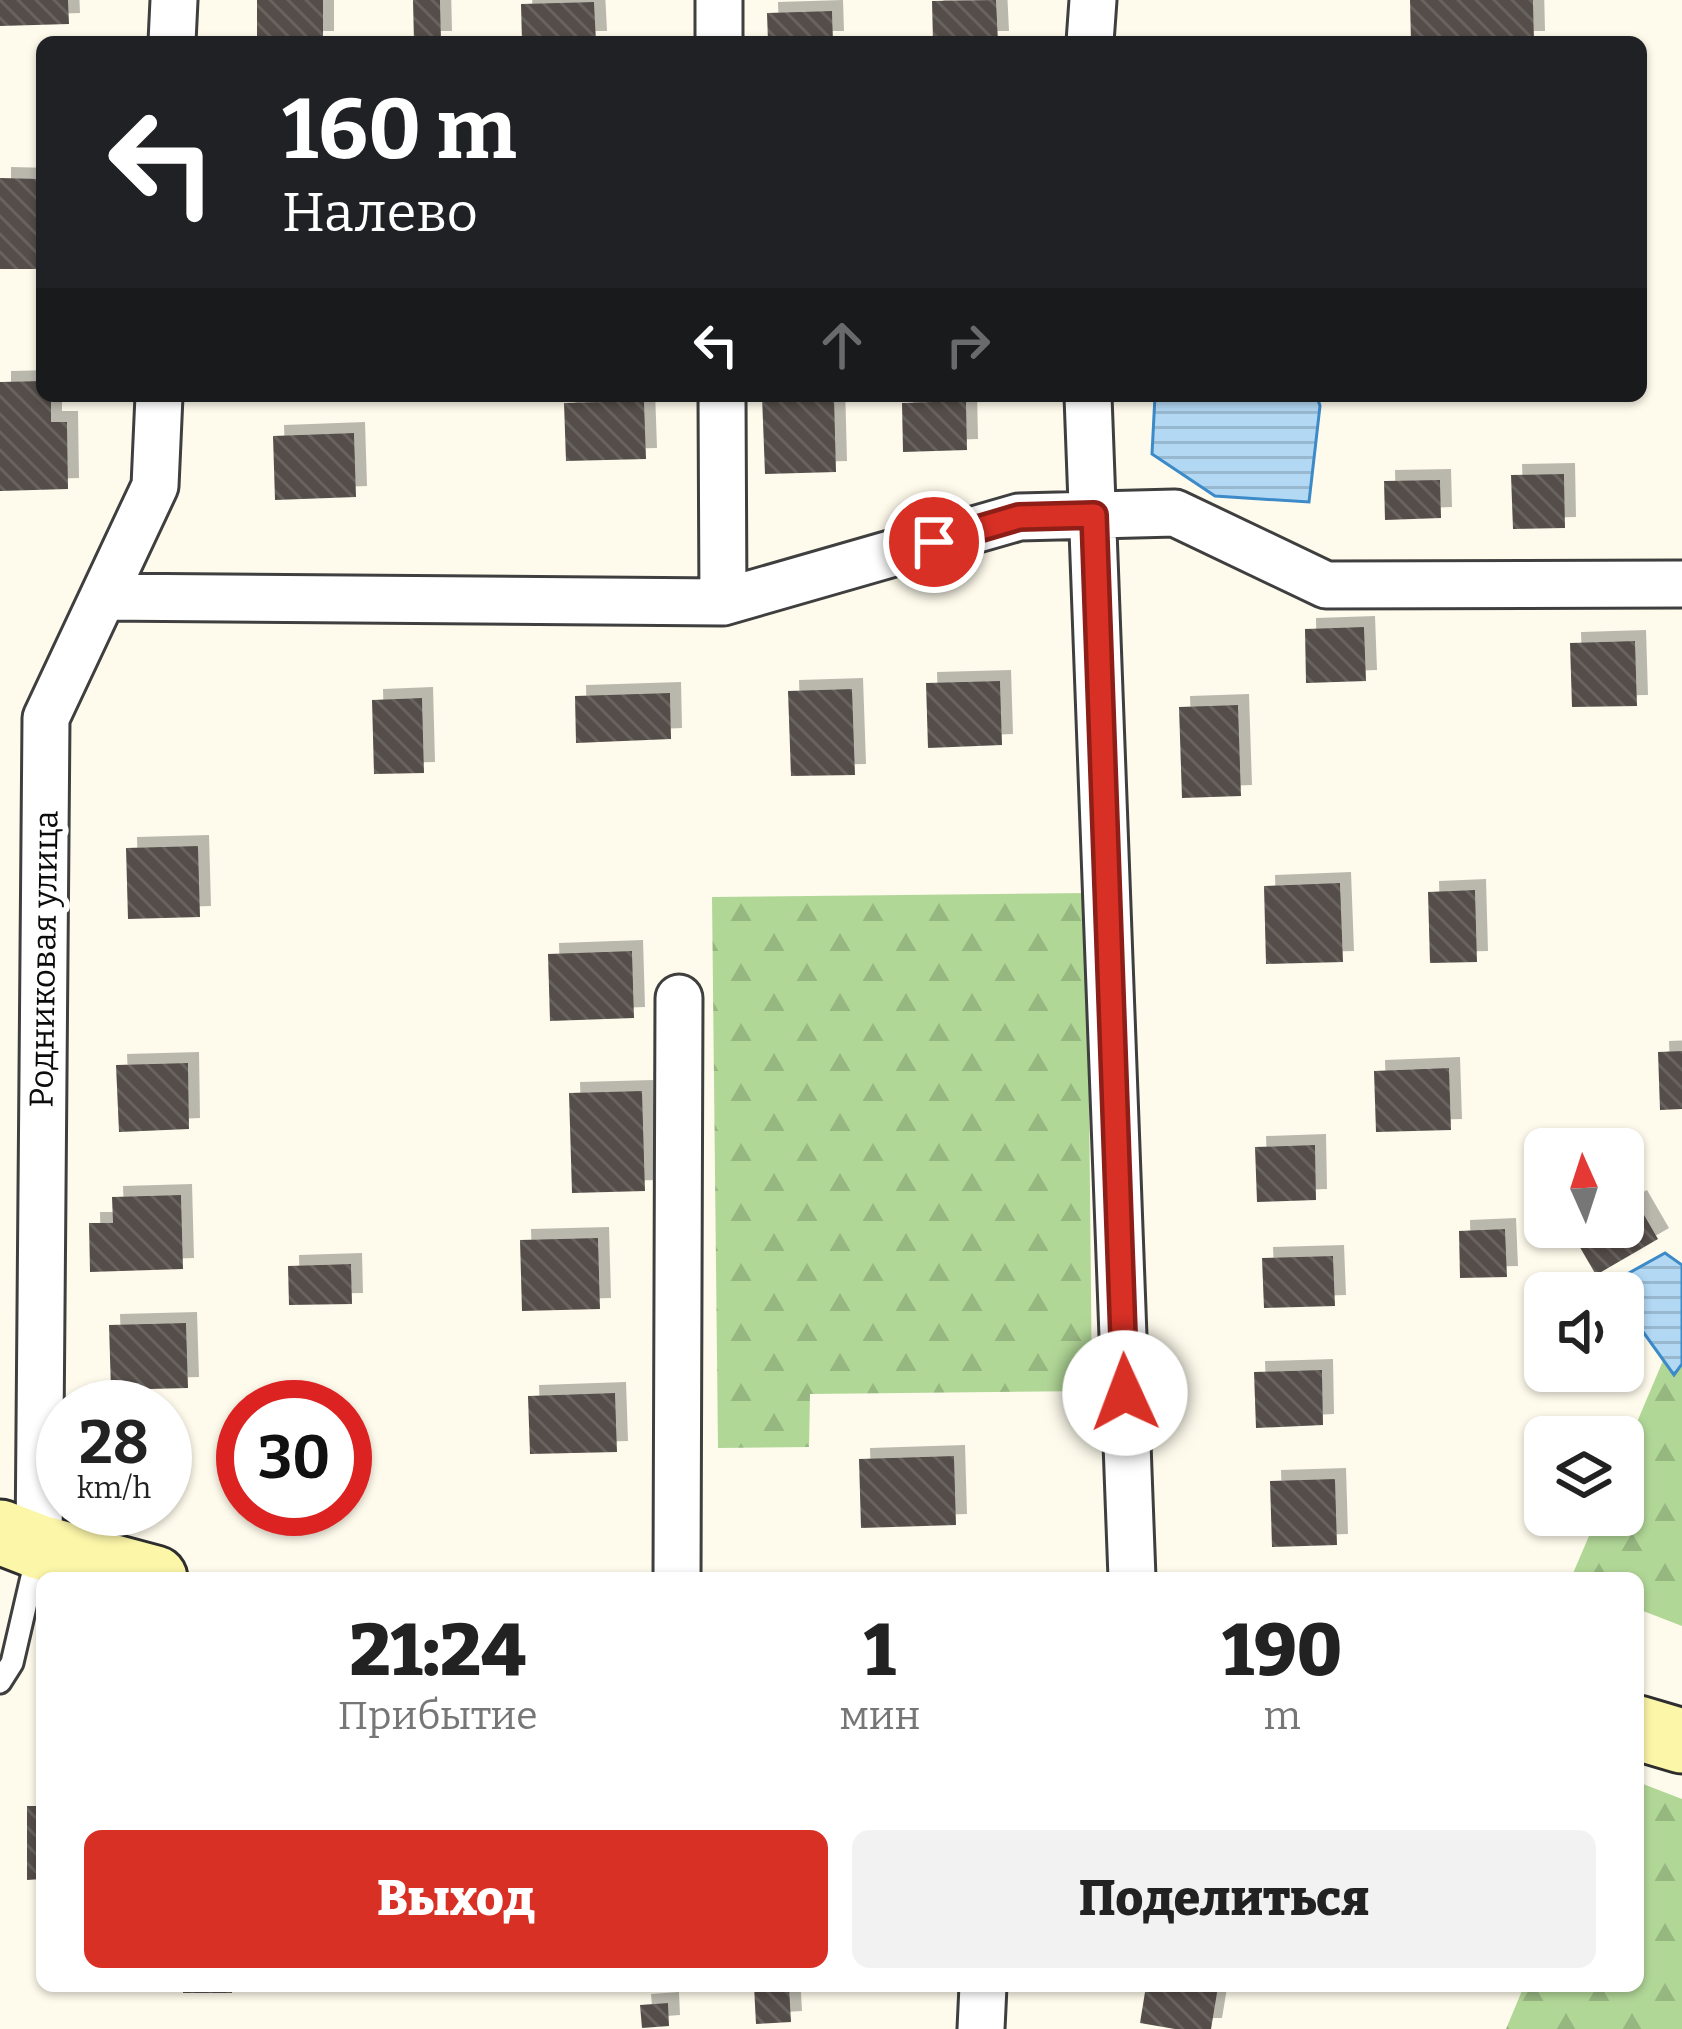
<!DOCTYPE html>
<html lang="ru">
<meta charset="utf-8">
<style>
:root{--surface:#fff;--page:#f2f2f2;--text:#222;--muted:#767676;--accent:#d93025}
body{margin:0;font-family:Bitter,serif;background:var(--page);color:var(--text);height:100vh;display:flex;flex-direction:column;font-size:45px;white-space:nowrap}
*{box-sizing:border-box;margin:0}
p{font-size:39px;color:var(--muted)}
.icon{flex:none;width:66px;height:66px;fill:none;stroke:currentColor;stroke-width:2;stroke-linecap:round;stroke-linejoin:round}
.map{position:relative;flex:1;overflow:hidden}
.details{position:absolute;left:36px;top:1572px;width:1608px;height:420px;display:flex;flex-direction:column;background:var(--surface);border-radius:18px;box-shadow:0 3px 9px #0004}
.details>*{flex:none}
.top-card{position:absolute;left:36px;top:36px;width:1611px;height:366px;border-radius:18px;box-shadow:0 3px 9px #0004;background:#202124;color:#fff;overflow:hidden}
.needle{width:78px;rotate:357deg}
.controls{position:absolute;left:1524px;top:1128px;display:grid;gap:24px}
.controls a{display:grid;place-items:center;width:120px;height:120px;border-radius:18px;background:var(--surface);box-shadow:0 3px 9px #0004;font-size:60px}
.speed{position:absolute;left:36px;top:1380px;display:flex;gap:24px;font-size:60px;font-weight:700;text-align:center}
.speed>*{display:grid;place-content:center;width:156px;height:156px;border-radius:50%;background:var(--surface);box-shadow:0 3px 9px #0004;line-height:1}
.speed small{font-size:30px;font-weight:400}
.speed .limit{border:18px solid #d22;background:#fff;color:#111}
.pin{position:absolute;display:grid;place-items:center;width:102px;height:102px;color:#fff;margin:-51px;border:6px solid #fff;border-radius:50%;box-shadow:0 3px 12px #0007}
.me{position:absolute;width:132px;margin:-66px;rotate:358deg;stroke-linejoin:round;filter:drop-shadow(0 0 9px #0008)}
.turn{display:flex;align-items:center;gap:42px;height:252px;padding:0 48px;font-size:54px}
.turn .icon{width:156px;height:156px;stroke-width:2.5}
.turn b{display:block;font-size:84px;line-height:102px}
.lanes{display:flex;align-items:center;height:114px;padding:0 48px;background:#0003;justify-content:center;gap:60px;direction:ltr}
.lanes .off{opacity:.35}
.eta{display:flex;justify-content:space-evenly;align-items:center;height:204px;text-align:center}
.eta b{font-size:72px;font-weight:800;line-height:84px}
.button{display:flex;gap:24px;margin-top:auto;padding:24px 48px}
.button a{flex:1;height:138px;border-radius:18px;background:var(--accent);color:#fff;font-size:48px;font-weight:800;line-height:138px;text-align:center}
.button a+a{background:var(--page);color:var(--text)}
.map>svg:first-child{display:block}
.forest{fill:url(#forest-firs)}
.water{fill:url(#water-rules);stroke:#3c8ac8;stroke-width:3}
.building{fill:url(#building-back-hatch);filter:url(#shadow)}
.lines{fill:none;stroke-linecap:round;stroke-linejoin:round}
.lane-casing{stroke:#3f3f3f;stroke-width:27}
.street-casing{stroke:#3f3f3f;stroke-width:51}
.secondary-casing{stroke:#2e2e2e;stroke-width:69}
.lane{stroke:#fff;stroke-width:21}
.street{stroke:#fff;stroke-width:45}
.secondary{stroke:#fcf6a9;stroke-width:63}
.route-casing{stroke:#8d1f18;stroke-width:30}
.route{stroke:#d93025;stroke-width:21}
.labels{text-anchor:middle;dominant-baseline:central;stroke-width:12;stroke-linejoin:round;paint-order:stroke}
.street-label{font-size:33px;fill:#0c0c0c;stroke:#fff}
</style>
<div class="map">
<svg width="1682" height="2029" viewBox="0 0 1682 2029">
<defs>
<pattern id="forest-firs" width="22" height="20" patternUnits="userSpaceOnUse" patternTransform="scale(3)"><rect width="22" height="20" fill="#b1d797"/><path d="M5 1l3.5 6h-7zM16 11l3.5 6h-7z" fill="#97b781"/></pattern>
<pattern id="water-rules" width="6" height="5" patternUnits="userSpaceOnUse" patternTransform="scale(3)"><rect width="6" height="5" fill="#b2d8f4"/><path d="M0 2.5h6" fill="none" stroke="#98b8d0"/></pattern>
<pattern id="building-back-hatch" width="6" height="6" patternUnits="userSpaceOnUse" patternTransform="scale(3)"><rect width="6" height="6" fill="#544e49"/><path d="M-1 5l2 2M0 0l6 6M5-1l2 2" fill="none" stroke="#68635f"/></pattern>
<filter id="shadow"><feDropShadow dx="11" dy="-11" stdDeviation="0" flood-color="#0004"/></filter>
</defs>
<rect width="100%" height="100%" fill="#fefbec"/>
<path class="forest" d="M1087 893 1092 1391 810 1394 809 1447 718 1448 712 897Z
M1682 1316V1626L1638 1609V1578H1571L1598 1515H1623V1455Z
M1638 1782 1682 1799V2029H1506L1524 1986H1638Z"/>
<path class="water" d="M1155 396H1317L1320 406 1309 502 1215 496 1152 454Z
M1665 1253 1682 1265V1364L1674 1375 1623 1304V1293H1615L1609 1284Z"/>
<path class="building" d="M0 0H68L69 24 0 26Z
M257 0H323V42H257Z
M413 0H440L441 42H414Z
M996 0 998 42H933L932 1Z
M1410 0H1533L1534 42H1411Z
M594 2 596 42H522L521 4Z
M832 11 833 42H768L767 13Z
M0 178 42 179V269H0Z
M42 381V396H51V422H67L68 489 0 491V382Z
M762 396H834L836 472 765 474Z
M644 401 646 459 566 461 564 403Z
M966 401 967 450 903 452 902 403Z
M354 433 356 497 275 500 273 436Z
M1564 474 1565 528 1513 529 1511 475Z
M1440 480 1441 518 1385 520 1384 481Z
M1364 627 1366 681 1306 683 1305 629Z
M1635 641 1637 706 1572 707 1570 643Z
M1000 681 1002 745 928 748 926 683Z
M852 689 855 775 791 776 788 691Z
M670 693 671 739 576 743 575 696Z
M422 698 424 773 374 774 372 700Z
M1238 705 1241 796 1182 798 1179 707Z
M198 846 200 917 128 919 126 848Z
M1340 883 1343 962 1266 964 1264 886Z
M1475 890 1477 962 1430 963 1428 892Z
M632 951 634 1018 550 1021 548 954Z
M1682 1051V1109L1660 1110 1658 1052Z
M188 1063 189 1129 119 1132 116 1065Z
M1449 1068 1451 1130 1376 1132 1374 1071Z
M642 1091 645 1191 572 1193 569 1093Z
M1315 1145 1316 1200 1257 1202 1255 1147Z
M181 1195 183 1269 90 1272 89 1223H113L112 1197Z
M1636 1201 1658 1239 1596 1275 1574 1237 1591 1227H1623V1208Z
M1505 1229 1507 1277 1460 1278 1459 1231Z
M598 1238 600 1309 522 1311 520 1240Z
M1333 1256 1335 1306 1264 1308 1262 1258Z
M351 1264 352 1304 289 1305 288 1266Z
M186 1323 188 1388 111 1390 109 1325Z
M1322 1370 1323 1425 1256 1428 1254 1372Z
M615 1393 617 1452 530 1454 528 1396Z
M954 1456 956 1525 861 1528 859 1459Z
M1335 1479 1337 1545 1272 1547 1270 1481Z
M27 1806H42V1879L27 1880Z
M183 1986H232V1993H183Z
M754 1986H789L791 2022 756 2024Z
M1146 1986 1218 1987 1211 2029H1175L1140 2023Z
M668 2003 669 2026 642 2028 640 2005Z"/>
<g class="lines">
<g class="lane-casing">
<path id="lane" d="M0 1682 12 1663 38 1551"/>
</g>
<g class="street-casing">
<path id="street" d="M719 0V42
M172 42 174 0
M1090 42 1093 0
M722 396 723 602
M1088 396 1132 1578
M103 597 723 602 1019 517 1175 513 1326 585 1682 584
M39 1547 46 718 155 486 159 396
M677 1578 679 998
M981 2029 983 1986"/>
</g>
<g class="secondary-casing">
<path id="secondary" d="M0 1532 39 1547 155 1578
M1638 1728 1682 1741"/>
</g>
<use href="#lane" class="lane"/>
<use href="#street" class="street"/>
<use href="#secondary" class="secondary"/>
</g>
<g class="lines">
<g class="route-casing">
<path id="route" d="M934 542 1019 517 1094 515 1125 1393"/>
</g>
<use href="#route" class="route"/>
</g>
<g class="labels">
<g class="street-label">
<text transform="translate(44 959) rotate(-89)">Родниковая улица</text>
</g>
</g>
</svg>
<div class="controls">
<a><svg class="needle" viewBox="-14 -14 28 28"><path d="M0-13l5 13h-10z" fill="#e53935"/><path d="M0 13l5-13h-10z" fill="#767676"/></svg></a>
<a><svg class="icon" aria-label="sound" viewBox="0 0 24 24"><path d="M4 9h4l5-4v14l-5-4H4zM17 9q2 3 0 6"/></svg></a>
<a><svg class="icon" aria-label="layers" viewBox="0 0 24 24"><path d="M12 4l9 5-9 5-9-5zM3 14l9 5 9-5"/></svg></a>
</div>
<div class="speed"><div>28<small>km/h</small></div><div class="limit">30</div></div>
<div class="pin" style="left:934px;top:542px;background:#d93025"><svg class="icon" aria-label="arrive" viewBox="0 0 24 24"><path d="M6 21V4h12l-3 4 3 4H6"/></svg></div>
<svg class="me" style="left:1125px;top:1393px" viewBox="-20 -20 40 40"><circle r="19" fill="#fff"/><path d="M0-13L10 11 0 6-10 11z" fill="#d93025"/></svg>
<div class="top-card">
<div class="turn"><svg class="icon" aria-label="left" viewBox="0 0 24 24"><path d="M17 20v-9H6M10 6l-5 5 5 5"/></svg><div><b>160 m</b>Налево</div></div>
<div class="lanes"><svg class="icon" aria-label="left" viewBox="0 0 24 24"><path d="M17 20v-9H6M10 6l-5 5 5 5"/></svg><svg class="icon off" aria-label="ahead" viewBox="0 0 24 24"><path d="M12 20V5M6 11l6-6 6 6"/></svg><svg class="icon off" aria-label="right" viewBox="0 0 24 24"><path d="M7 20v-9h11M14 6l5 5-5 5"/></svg></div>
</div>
<section class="details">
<div class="eta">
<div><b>21:24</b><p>Прибытие</p></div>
<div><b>1</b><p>мин</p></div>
<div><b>190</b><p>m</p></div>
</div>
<div class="button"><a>Выход</a><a>Поделиться</a></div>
</section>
</div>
